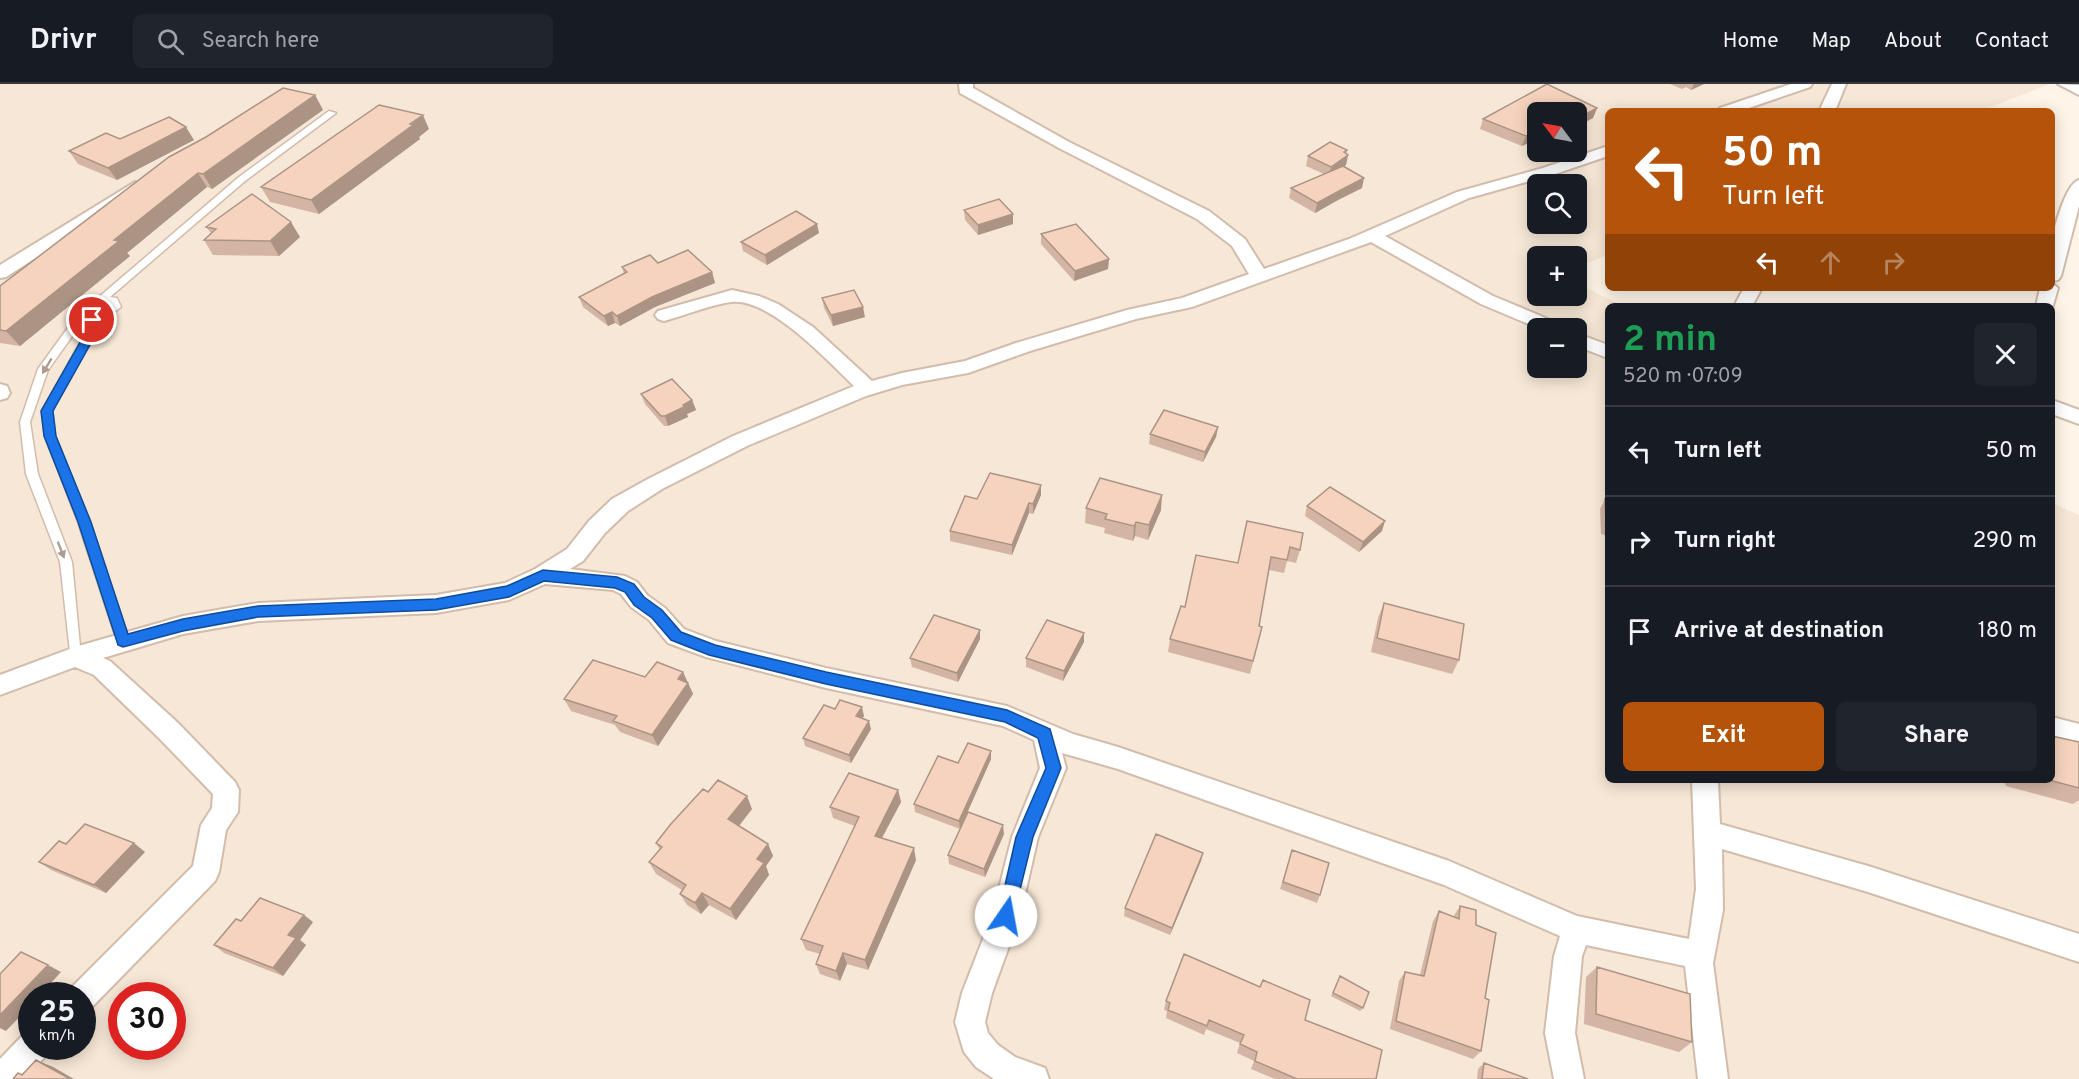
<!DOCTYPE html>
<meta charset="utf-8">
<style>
:root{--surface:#171b24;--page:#20242c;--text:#f1f3f6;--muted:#9ea1a6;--line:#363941;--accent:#b45309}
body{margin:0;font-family:Overpass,sans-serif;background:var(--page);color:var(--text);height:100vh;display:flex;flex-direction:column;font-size:22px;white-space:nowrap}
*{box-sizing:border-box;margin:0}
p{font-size:20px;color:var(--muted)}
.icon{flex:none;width:33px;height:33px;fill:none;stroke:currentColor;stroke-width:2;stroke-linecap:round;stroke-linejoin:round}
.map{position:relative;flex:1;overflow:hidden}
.details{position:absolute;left:1605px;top:219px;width:450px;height:480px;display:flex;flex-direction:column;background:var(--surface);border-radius:9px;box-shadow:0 3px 15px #0003}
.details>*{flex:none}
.top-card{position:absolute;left:1605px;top:24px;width:450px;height:183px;border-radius:9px;box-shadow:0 3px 15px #0003;background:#b45309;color:#fff;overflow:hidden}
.needle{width:39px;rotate:302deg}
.tools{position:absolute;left:1527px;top:18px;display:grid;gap:12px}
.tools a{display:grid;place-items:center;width:60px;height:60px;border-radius:9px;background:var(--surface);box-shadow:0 3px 15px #0003;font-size:30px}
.speed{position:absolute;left:18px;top:898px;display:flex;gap:12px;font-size:30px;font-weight:700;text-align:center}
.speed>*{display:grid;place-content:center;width:78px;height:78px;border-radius:50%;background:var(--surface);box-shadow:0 3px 15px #0003;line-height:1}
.speed small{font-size:15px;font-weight:400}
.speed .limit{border:9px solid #d22;background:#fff;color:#111}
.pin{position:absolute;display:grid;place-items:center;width:51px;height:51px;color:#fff;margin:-26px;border:3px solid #fff;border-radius:50%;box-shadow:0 2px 6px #0007}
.me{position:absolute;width:66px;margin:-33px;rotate:12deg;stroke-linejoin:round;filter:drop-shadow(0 0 4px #0008)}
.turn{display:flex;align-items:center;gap:21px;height:126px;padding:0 18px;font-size:27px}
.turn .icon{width:78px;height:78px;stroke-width:2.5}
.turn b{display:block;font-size:42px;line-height:51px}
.lanes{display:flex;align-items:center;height:57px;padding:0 18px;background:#0003;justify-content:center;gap:30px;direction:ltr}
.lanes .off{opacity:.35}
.round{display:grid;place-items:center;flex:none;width:63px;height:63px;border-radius:9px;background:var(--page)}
.summary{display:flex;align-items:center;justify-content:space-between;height:102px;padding:0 18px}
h1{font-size:36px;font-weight:700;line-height:45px;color:#1e9e55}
.cta{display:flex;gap:12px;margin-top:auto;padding:12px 18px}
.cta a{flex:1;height:69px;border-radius:9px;background:var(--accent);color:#fff;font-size:24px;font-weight:700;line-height:69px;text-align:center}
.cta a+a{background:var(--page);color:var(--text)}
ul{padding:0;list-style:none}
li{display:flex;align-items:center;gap:18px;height:90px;padding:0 18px;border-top:2px solid var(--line)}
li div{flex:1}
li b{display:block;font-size:22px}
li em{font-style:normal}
header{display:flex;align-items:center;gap:36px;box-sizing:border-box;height:84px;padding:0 30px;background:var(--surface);border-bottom:2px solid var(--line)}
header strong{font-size:28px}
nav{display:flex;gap:33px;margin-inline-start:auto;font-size:21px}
.search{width:420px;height:54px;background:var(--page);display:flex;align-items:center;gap:15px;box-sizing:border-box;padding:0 21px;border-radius:9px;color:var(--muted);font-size:22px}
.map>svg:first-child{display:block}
.residential{fill:#f7e7d6;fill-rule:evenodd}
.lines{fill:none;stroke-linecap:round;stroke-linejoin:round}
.lane-casing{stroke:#d2bcac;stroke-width:3}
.street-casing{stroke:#d2bcac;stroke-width:4}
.lane{fill:#fff;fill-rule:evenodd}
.street{fill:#fff;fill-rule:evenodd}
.wall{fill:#d4b5a3}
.shaded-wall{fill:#ac9485}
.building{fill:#f6d3be;stroke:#ac9485;stroke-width:1.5}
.oneway{fill:#b09c92}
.route{fill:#1a73e8;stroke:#114b97;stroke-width:1.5}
</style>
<header>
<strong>Drivr</strong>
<div class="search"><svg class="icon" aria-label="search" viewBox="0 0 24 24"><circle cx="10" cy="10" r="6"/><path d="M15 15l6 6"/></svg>Search here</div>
<nav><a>Home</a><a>Map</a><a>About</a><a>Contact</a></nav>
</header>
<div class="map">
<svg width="2079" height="995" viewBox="0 0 2079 995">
<rect width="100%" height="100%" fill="#fef5e8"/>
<path class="residential" d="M0 0H2050L1980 27H1608V171L1577 183 1576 172H1538V212H1576L1577 200 1624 222H1608V696H2052V419L2079 431V995H0ZM1538 28H1576V68H1538ZM1538 100H1576V140H1538ZM1538 244H1576V284H1538ZM32 912H82V963H32ZM122 912H172V963H122Z"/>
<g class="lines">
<g class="lane-casing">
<path id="lane" d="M329 27 336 29 245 97 110 213 117 214 121 223 103 236 52 327 55 352 90 438 129 557 127 561H119L117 557 78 438 45 352 42 327 92 237H83L48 286 30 338 38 390 72 478 81 573 79 577 75 578 71 577 60 478 26 390 20 338 38 285 75 234 76 225 92 214 99 213 239 93ZM97 219H110L111 222 97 231H84V228Z"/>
</g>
<g class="street-casing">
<path id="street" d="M959 0H973V4L1069 58 1209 127 1245 155 1264 185 1349 155 1457 108 1543 84 1608 62V72L1555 90 1469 114 1385 152 1493 212 1560 240 1562 244H1538L1481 220 1371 158 1192 223 1136 235 1030 267 968 289 902 301 866 312 747 362 662 405 628 427 605 449 583 477 570 485 625 492 637 498 647 511 665 524 684 545 716 557 826 584 1007 622 1073 650 1118 663 1449 777 1577 832 1689 855 1696 805 1692 696H1718L1720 740 1868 782 2079 850V878L1868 808 1722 765 1723 826 1713 879 1728 995H1698L1685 882 1586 861 1582 872 1575 949 1584 995H1554L1545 949 1554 872 1560 852 1444 801 1118 685 1062 669 1066 684 1038 753 1020 832 992 909 985 938 988 949 998 961 1015 973 1045 984 1049 995H994L976 983 964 968 955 938 962 909 992 832 1012 753 1040 684 1034 656 1003 642 826 604 706 573 668 559 649 536 631 523 621 510 613 506 545 500 509 516 436 529 258 537 183 550 103 574 110 577 178 639 235 698 239 706 238 728 226 746 219 788 215 797 92 923 82 927V912H68L72 903 193 782 201 741 212 724 213 710 160 655 94 591 75 583 0 611V591L75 563 183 532 258 519 436 511 505 499 535 485 567 465 589 437 612 415 648 395 733 352 854 302C828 277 769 213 731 218 709 221 686 231 664 237L658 235 655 231 658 227 732 206 759 212 778 220 813 243 872 297 902 289 965 277 1016 259 1127 226 1182 214 1249 190 1232 162 1197 135 1059 64 960 9Z
M1791 0H1812L1810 3 1740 27H1717L1720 24Z
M1832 0H1846L1835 27H1819Z
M2058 0 2079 1V11Z
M2079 96V122L2061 192 2058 196 2052 197C2052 185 2051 172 2052 159 2053 146 2066 99 2079 96Z
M135 98 143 103 141 106 6 193 0 194V181Z
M2052 199 2058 204 2052 225V222H2036L2040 204H2052Z
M1744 204H1762L1752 222H1734Z
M1576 249 1608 261V274L1576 262Z
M0 300 7 302 10 309 7 314 0 316Z
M2052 316 2079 326V340L2052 330Z
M2052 633 2079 640V662L2052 655Z
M32 949V963H48L44 974 23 995H0V975L22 952Z"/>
</g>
<use href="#lane" class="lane"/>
<use href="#street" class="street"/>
</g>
<path class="wall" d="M1547 0 1597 24 1593 34 1576 43V28H1538V54L1522 62 1480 45 1483 35Z
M1670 0H1704L1691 6 1686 3 1682 5Z
M315 11 323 26 212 105 207 103 127 169 130 172 20 262 0 259V202Z
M429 45 419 53 420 55 319 130 270 118 261 103Z
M120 55 194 56 117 96 78 80 69 67Z
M1347 66 1346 69 1348 71 1346 81 1344 82 1362 104 1338 116 1315 129 1289 114 1291 104 1324 90 1306 82 1308 72Z
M964 126 1013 140 978 151 965 136Z
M206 143 300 153 279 172 213 171 204 156 211 149Z
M819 149 767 181 743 167 741 158Z
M1041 150 1109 175 1108 185 1074 197 1041 160Z
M658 179 712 188 715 199 655 223 620 242 615 239 608 242 583 223 579 213 624 190 622 183Z
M822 214 865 233 833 242 824 224Z
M641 310 692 316 696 326 687 330 688 333 668 342H664L645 320Z
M1218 343 1216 353 1203 378 1149 360 1150 350Z
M1041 411 1033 430 1029 429 1012 471 950 457V447L977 415Z
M1605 415 1608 416V452L1601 450 1600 425Z
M1307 422 1382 447 1359 468 1305 432Z
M1086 424 1161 426 1148 456 1135 452 1133 457 1104 449 1105 444 1085 439Z
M1247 437 1300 466 1296 479 1287 477 1284 489 1269 486 1259 542 1262 543 1250 590 1168 568 1170 555 1185 523 1238 479Z
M1384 519 1459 576 1452 590 1371 568 1378 534Z
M980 546V555L958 598 912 583 910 574Z
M1084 549V558L1063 597 1026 583V574Z
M683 588 693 610 658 662 620 648 615 641 571 627 564 615 645 593Z
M864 632 862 634 871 645 851 679 805 662 803 654Z
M2079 658V716L2073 720 2006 702 2004 696H2052Z
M991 667V675L960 745 915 728 914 720 958 679Z
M898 706 901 718 882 754 916 776 868 886 847 880 840 897 820 890 816 880 820 870 806 866 801 855 855 742 833 734 830 723Z
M708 708 752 725 739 742 768 760 773 772 766 782 769 791 736 836 709 821 701 830 687 821 680 810 682 806 656 790 649 778 660 766 656 759Z
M1004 750 985 793 949 780 948 771Z
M66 760 145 768 106 809 51 786 39 778Z
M1292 766 1320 811 1317 819 1280 805Z
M1203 769 1201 777 1170 851 1124 832 1125 824Z
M1460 822 1476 841 1485 914 1481 967 1473 975 1390 945 1399 897 1405 888 1420 891 1433 837 1439 827 1453 833Z
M241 837 313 838 300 856 306 861 283 892 224 869 214 861Z
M1597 883 1692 958 1679 968 1584 940 1586 893Z
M1340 892 1363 924 1360 927 1331 912Z
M1263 896 1305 936 1376 995H1275L1251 985 1254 977 1237 969 1240 959 1206 945 1204 951 1166 934 1167 927 1164 926 1166 917 1260 903Z
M1484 979 1528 995H1477L1478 985Z"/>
<path class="shaded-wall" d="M1694 0H1704L1691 6Z
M315 11 323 26 212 105 203 90Z
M1597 24 1593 34 1576 43 1579 34Z
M423 31 429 45 419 53 420 55 319 130 311 116Z
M186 43 194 56 117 96 108 84Z
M1538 46V54L1522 62 1526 52Z
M1347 66 1345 73 1348 71 1346 81 1329 93 1331 83Z
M198 89 207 103 127 169 130 172 20 262 6 247 114 156Z
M1364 94 1362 104 1338 116 1315 129 1317 119 1341 106Z
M1013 130V140L978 151V141Z
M291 138 300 153 279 172 270 157Z
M817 140 819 149 767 181 765 171Z
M1109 175 1108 185 1074 197 1075 187Z
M712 188 715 199 655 223 620 242 617 232 652 213Z
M863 223 865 233 833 242 831 231Z
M612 228 615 239 608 242 604 232Z
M692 316 696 326 687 330 688 333 668 342 665 332Z
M1218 343 1216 353 1203 378 1205 368Z
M1041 401V411L1033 430V420Z
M1162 411 1161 426 1148 456 1149 441Z
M1029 419V429L1012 471V461Z
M1385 437 1382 447 1359 468 1363 458Z
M1136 438 1135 452 1133 457 1134 442Z
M980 546V555L958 598 957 589Z
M1084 549V558L1063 597 1064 587Z
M683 588 693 610 658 662 652 651 678 595Z
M862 623 864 632 858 641 856 632Z
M869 637 871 645 851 679 849 671Z
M991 667V675L960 745 959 737Z
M898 706 901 718 877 763 875 752Z
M747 712 752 725 734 748 728 735Z
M1003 741 1004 750 985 793 984 785Z
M134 759 145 768 106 809 94 801Z
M768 760 773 772 766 782 769 791 736 836 730 825 757 775Z
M914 764 916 776 868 886 865 876Z
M1203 769 1201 777 1170 851 1172 844Z
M702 809 709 821 701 830 695 819Z
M304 831 313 838 300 856 306 861 283 892 273 884 288 851Z
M843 869 847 880 840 897 836 887Z
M48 881 61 888 39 912H32V920L6 947 0 944V931Z
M36 976 53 983 74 995H70Z"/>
<path class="building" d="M1547 0 1597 24 1579 34 1576 33V28H1538V46L1526 52 1483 35Z
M283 4 315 11 203 90 198 89 114 156 119 157 6 247 0 246V202L169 73 206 53Z
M379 21 423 31 410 40 413 41 311 116 261 103Z
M169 33 186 43 108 84 69 67 106 49 120 55Z
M1330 58 1347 66 1344 68 1348 71 1331 83 1308 72Z
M1343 82 1364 94 1341 106 1317 119 1291 104Z
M252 110 291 138 270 157 204 156 216 145 206 143Z
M999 115 1013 130 978 141 964 126Z
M796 127 817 140 765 171 741 158Z
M1076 140 1109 175 1075 187 1041 150Z
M688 166 712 188 652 213 617 232 612 228 604 232 579 213 627 188 622 183 650 171 658 179Z
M854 206 863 223 831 231 822 214Z
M672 295 692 316 683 321 684 323 665 332H661L641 310Z
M1164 326 1218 343 1205 368 1150 350Z
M990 389 1041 401 1033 420 1029 419 1012 461 950 447 965 412 977 415Z
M1100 394 1162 411 1149 441 1136 438 1134 442 1105 435 1107 430 1086 424Z
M1330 403 1385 437 1363 458 1307 422Z
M1605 415 1608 416V441H1606Z
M1247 437 1303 449 1300 466 1290 463 1287 476 1271 473 1259 542 1262 543 1253 577 1170 555 1181 522 1185 523 1196 471 1238 479Z
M1384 519 1464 540 1459 576 1377 554Z
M934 531 980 546 957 589 910 574Z
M1047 536 1084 549 1064 587 1026 574Z
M593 576 645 593 657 578 683 588 678 595 688 599 652 651 613 637 617 632 564 615Z
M840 616 862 623 856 632 869 637 849 671 803 654 824 621 835 625Z
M2052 652 2079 658V704L2049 696H2052Z
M968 659 991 667 959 737 914 720 938 672 958 679Z
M849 689 898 706 875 752 914 764 865 876 843 869 836 887 816 880 823 862 801 855 859 733 830 723Z
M718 696 747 712 728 735 768 760 757 775 764 779 730 825 702 809 695 819 680 810 686 801 649 778 662 763 656 759 670 741 703 705 708 708Z
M968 728 1003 741 984 785 948 771Z
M85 740 134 759 94 801 39 778 59 757 66 760Z
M1156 750 1203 769 1172 844 1125 824Z
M1292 766 1329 779 1320 811 1283 798Z
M260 814 304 831 288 851 296 854 273 884 214 861 236 835 241 837Z
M1460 822 1476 826V841L1496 849 1485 914 1489 916 1481 967 1396 937 1405 888 1424 892 1439 827 1459 835Z
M21 868 48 881 0 931V890Z
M1184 870 1260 903 1263 896 1310 916 1305 936 1382 966 1376 995H1297L1255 977 1257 968 1240 960 1244 951 1209 936 1207 942 1168 926 1170 919 1166 917Z
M1597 883 1690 910 1692 958 1596 930Z
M1340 892 1369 908 1363 924 1333 909Z
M36 976 70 995H13L18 989 22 991Z
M1484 979 1528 995H1482Z"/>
<defs><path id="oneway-solid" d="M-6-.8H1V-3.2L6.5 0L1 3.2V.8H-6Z" transform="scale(1.5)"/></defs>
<g class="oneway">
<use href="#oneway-solid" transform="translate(47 282) rotate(121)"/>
<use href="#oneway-solid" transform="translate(61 466) rotate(69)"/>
</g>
<path class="route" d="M99 230 105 234 53 327 56 352 91 438 128 550 183 535 258 522 436 515 507 502 543 486 617 493 634 500 644 513 662 526 681 548 715 561 826 588 1007 626 1050 645 1061 684 1033 753 1012 838 1006 840 1000 838 998 832 1016 753 1046 684 1038 654 1005 638 826 600 709 571 671 556 652 534 634 521 625 508 615 504 544 497 509 513 436 526 258 533 183 547 123 563 118 561 78 438 44 352 41 327 91 239 86 236Z"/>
</svg>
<div class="tools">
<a><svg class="needle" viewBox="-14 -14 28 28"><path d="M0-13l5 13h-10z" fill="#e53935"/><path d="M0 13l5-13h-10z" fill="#9ea1a6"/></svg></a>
<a><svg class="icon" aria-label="search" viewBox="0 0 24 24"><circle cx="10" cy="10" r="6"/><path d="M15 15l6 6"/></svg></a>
<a>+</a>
<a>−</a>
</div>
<div class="speed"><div>25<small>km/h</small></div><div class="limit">30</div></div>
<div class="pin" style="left:92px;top:236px;background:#d93025"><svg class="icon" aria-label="arrive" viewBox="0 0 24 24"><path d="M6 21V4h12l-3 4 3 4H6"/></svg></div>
<svg class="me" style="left:1006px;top:832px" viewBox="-20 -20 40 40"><circle r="19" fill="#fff"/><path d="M0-13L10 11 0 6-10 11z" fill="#1a73e8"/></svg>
<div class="top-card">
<div class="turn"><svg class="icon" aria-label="left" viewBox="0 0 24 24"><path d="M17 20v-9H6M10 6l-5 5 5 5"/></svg><div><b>50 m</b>Turn left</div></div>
<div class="lanes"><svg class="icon" aria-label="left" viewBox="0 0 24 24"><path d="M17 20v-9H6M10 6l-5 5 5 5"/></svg><svg class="icon off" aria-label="ahead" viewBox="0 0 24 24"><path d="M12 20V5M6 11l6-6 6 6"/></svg><svg class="icon off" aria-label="right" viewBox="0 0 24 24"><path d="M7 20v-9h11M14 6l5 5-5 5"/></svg></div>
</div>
<section class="details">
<div class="summary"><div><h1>2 min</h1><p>520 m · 07:09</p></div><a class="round"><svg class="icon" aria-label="close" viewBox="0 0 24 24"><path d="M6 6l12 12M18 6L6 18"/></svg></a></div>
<ul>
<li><svg class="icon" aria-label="left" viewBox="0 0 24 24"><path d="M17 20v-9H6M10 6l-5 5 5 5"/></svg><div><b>Turn left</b></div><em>50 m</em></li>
<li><svg class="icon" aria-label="right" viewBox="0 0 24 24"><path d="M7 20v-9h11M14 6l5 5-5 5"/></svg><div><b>Turn right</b></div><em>290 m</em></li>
<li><svg class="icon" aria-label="arrive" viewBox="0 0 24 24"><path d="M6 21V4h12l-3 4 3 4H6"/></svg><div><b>Arrive at destination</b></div><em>180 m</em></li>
</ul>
<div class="cta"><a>Exit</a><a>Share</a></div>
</section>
</div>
